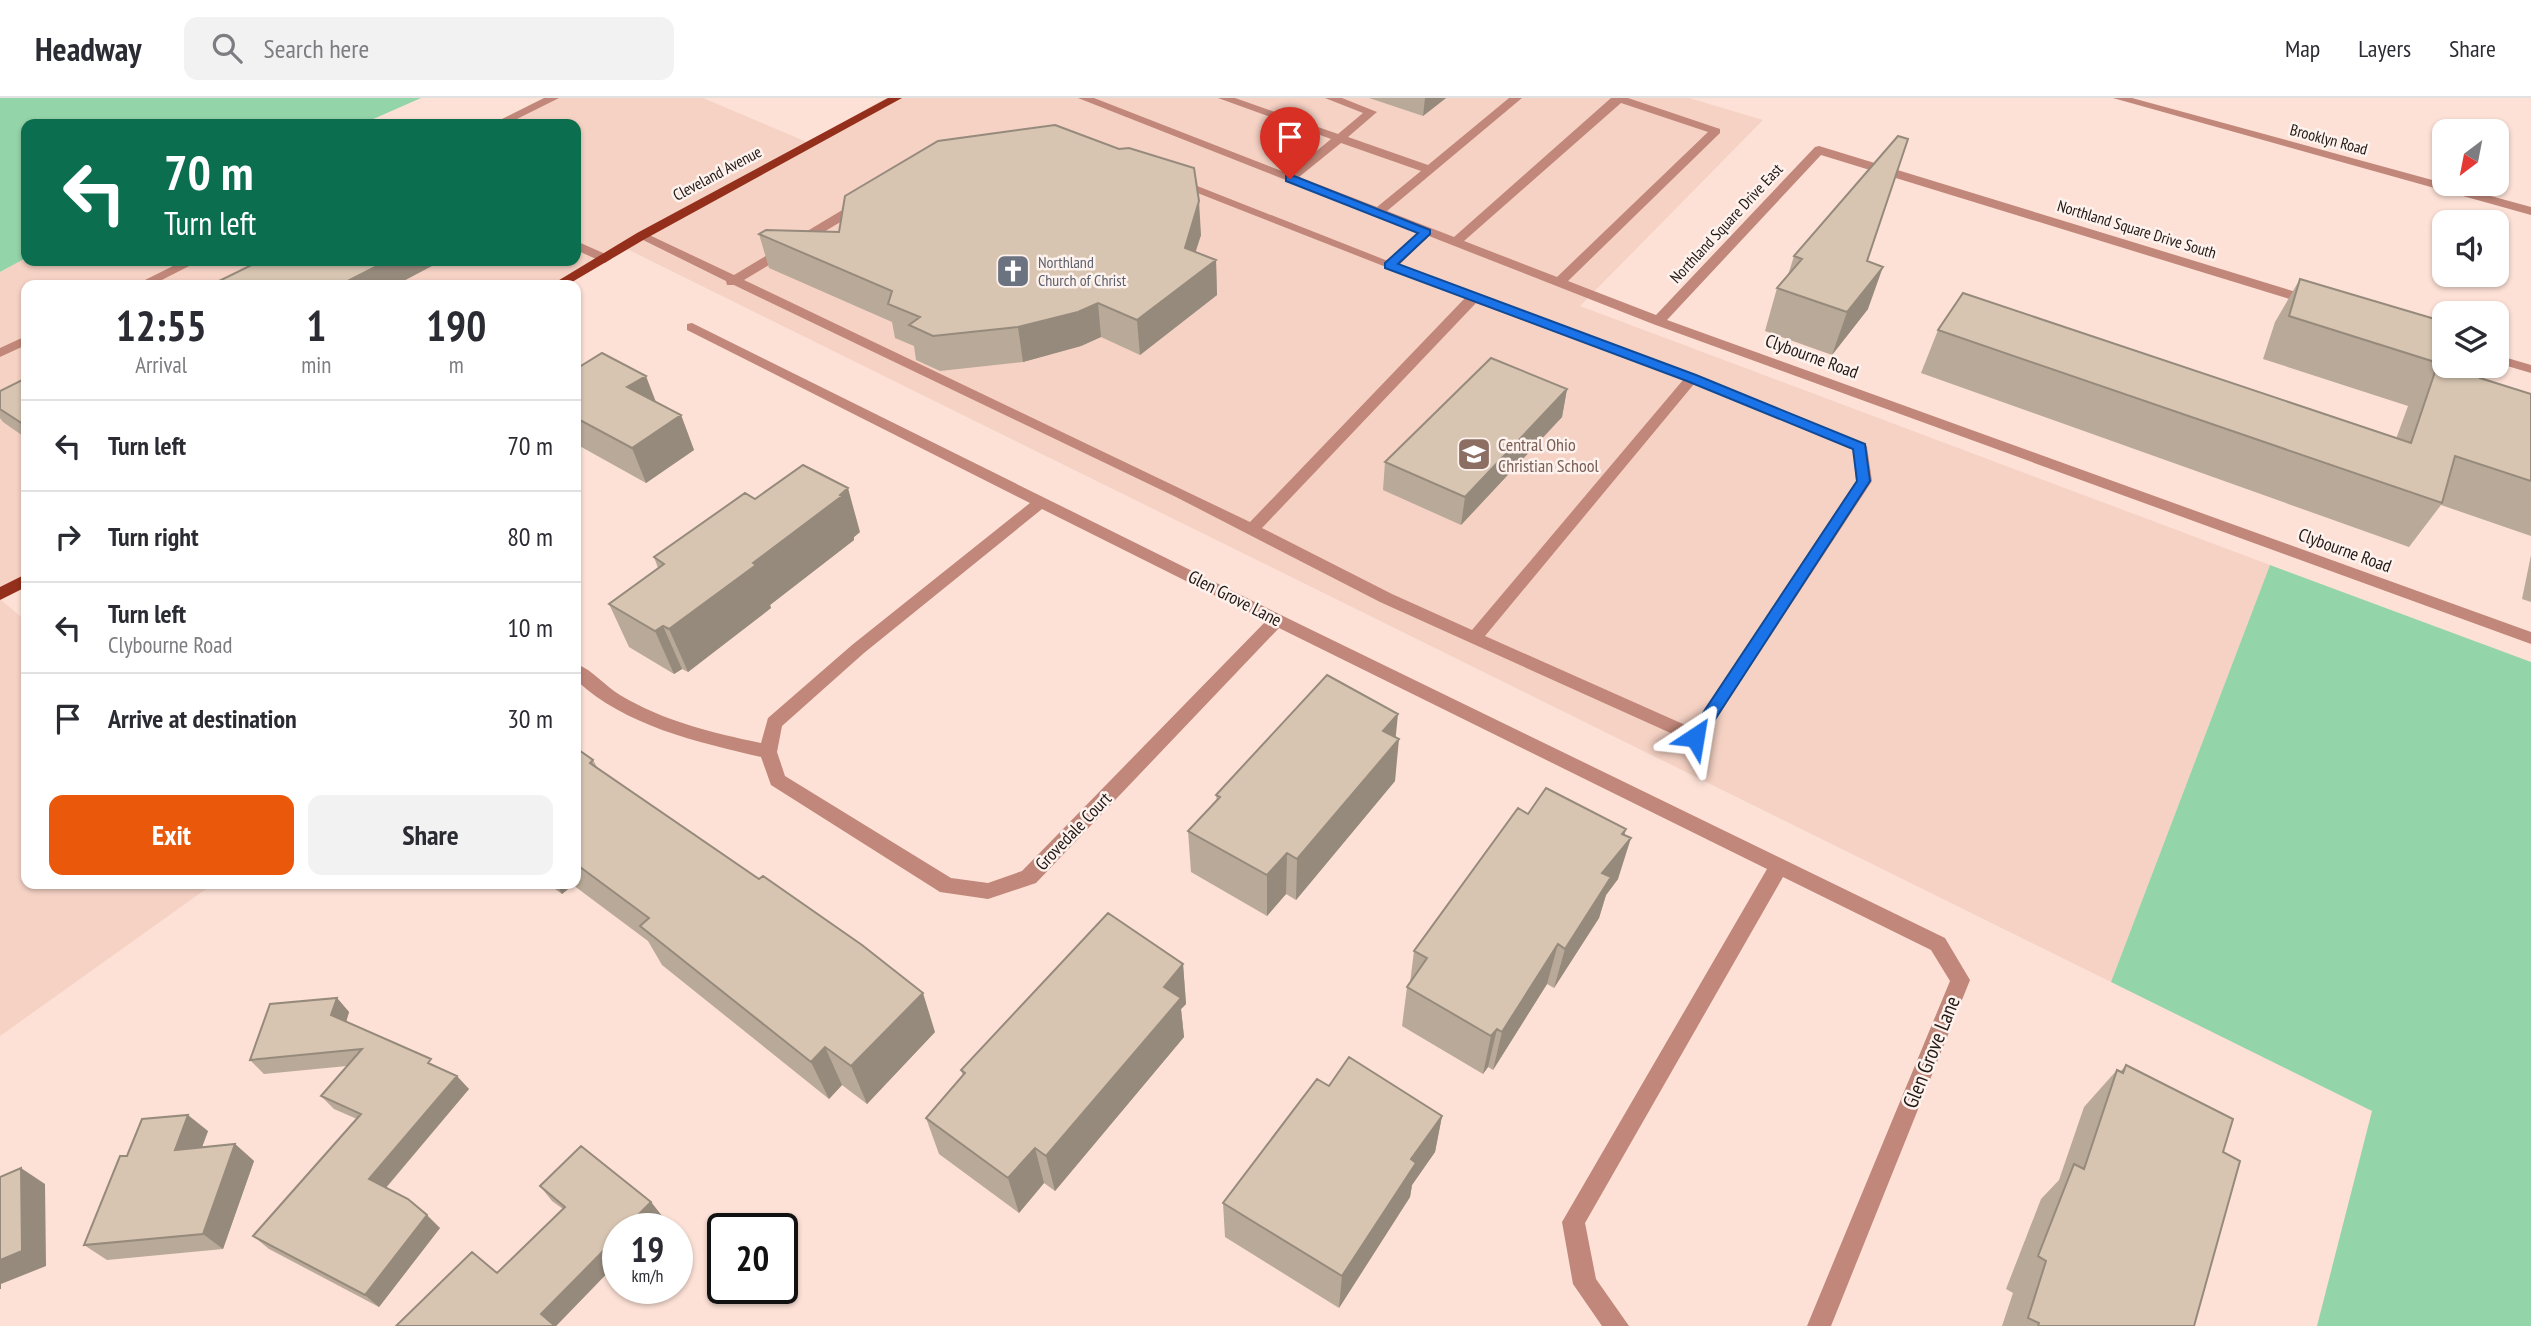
<!DOCTYPE html>
<style>
:root{--surface:#fff;--page:#f2f2f3;--text:#2b2b33;--muted:#7c7c81;--line:#e1e1e2;--accent:#ea580c}
body{margin:0;font-family:"PT Sans Narrow",sans-serif;background:var(--page);color:var(--text);height:100vh;display:flex;flex-direction:column;font-size:26px;white-space:nowrap}
*{box-sizing:border-box;margin:0}
p{font-size:23px;color:var(--muted)}
.icon{flex:none;width:38px;height:38px;fill:none;stroke:currentColor;stroke-width:2;stroke-linecap:round;stroke-linejoin:round}
.map{position:relative;flex:1;overflow:hidden}
.panel{position:absolute;left:21px;top:182px;width:560px;height:609px;display:flex;flex-direction:column;background:var(--surface);border-radius:14px;box-shadow:0 2px 5px #0004}
.panel>*{flex:none}
.hud{position:absolute;left:21px;top:21px;width:560px;height:147px;border-radius:14px;box-shadow:0 2px 5px #0004;background:#0b6e4f;color:#fff;overflow:hidden}
.needle{width:46px;rotate:212deg}
.buttons{position:absolute;left:2432px;top:21px;display:grid;gap:14px}
.buttons a{display:grid;place-items:center;width:77px;height:77px;border-radius:14px;background:var(--surface);box-shadow:0 2px 5px #0004;font-size:35px}
.speed{position:absolute;left:602px;top:1115px;display:flex;gap:14px;font-size:35px;font-weight:700;text-align:center}
.speed>*{display:grid;place-content:center;width:91px;height:91px;border-radius:50%;background:var(--surface);box-shadow:0 2px 5px #0004;line-height:1}
.speed small{font-size:18px;font-weight:400}
.speed .limit{border:4px solid #111;border-radius:10px;background:#fff;color:#111}
.pin{position:absolute;display:grid;place-items:center;width:60px;height:60px;color:#fff;margin:-72px -30px;border-radius:50% 50% 50% 0;rotate:-45deg;box-shadow:0 0 7px #0007}
.pin .icon{rotate:45deg}
.me{position:absolute;width:77px;margin:-38px;rotate:33deg;stroke-linejoin:round;filter:drop-shadow(0 0 5px #0008)}
.turn{display:flex;align-items:center;gap:24px;height:147px;padding:0 28px;font-size:32px}
.turn .icon{width:91px;height:91px;stroke-width:2.5}
.turn b{display:block;font-size:49px;line-height:60px}
.eta{display:flex;justify-content:space-evenly;align-items:center;height:119px;text-align:center}
.eta b{font-size:42px;font-weight:700;line-height:49px}
.button{display:flex;gap:14px;margin-top:auto;padding:14px 28px}
.button a{flex:1;height:80px;border-radius:14px;background:var(--accent);color:#fff;font-size:28px;font-weight:700;line-height:80px;text-align:center}
.button a+a{background:var(--page);color:var(--text)}
ul{padding:0;list-style:none}
li{display:flex;align-items:center;gap:21px;height:91px;padding:0 28px;border-top:2px solid var(--line)}
li div{flex:1}
li b{display:block;font-size:26px}
li em{font-style:normal}
header{display:flex;align-items:center;gap:42px;box-sizing:border-box;height:98px;padding:0 35px;background:var(--surface);border-bottom:2px solid var(--line)}
header strong{font-size:33px}
nav{display:flex;gap:38px;margin-inline-start:auto;font-size:24px}
.search{width:490px;height:63px;background:var(--page);display:flex;align-items:center;gap:18px;box-sizing:border-box;padding:0 24px;border-radius:14px;color:var(--muted);font-size:26px}
.map>svg:first-child{display:block}
.built{fill:#f5d2c4}
.green{fill:#94d4a9}
.lines{fill:none;stroke-linecap:round;stroke-linejoin:round}
.minor{fill:#c1877a;fill-rule:evenodd}
.major{fill:#942f1b;fill-rule:evenodd}
.wall{fill:#b9a998}
.shaded-wall{fill:#968a7c}
.building{fill:#d7c5b1;stroke:#968a7c;stroke-width:2}
.route{fill:#1a73e8;stroke:#114b97;stroke-width:2}
.labels{text-anchor:middle;dominant-baseline:central;stroke-width:5;stroke-linejoin:round;paint-order:stroke}
.far-street-label{font-size:16px;fill:#211814;stroke:#fef2ee}
.far-worship-label{font-size:16px;fill:#5b616d;stroke:#fef2ee;text-anchor:start}
.street-label{font-size:18px;fill:#211814;stroke:#fef2ee}
.education-label{font-size:18px;fill:#785e54;stroke:#fef2ee;text-anchor:start}
.near-street-label{font-size:21px;fill:#211814;stroke:#fef2ee}
</style>
<header>
<strong>Headway</strong>
<div class="search"><svg class="icon" aria-label="search" viewBox="0 0 24 24"><circle cx="10" cy="10" r="6"/><path d="M15 15l6 6"/></svg>Search here</div>
<nav><a>Map</a><a>Layers</a><a>Share</a></nav>
</header>
<div class="map">
<svg width="2531" height="1228" viewBox="0 0 2531 1228">
<rect width="100%" height="100%" fill="#fde1d6"/>
<path class="built" d="M548 0H703L807 44 886 0H1689L1763 22 1580 208 2270 467 2111 884 627 151 562 187H26V486L0 500V174L26 160V163H576V26H493Z
M0 501 26 523V786H213L0 938Z"/>
<path class="green" d="M0 0H421L362 26H26V160L0 174Z
M2270 467 2531 564V1228H2317L2372 1013 2111 884Z"/>
<g class="lines">
<path class="minor" d="M544 0H559L507 26H492Z
M1078 0H1094L1289 76 1331 41 1218 0H1235L1338 36 1363 15 1325 0H1342L1377 14 1348 39 1428 67 1509 0H1522L1387 113 1454 139 1611 0H1628L1720 31V35L1568 183 1656 217 1815 49 1819 48 2319 201V207H2309L1821 57 1667 222 2531 534V546L1653 226 1429 138 1399 167 1697 277 1865 346 1867 349 1872 383 1701 644 1695 646 1380 504 1176 399 734 187H727L726 183 635 138 645 135 734 177 859 102H867V108L744 182 1250 424 1465 200 1172 85 1182 82 1388 163 1418 134ZM1621 5 1708 34 1557 179 1464 143ZM1341 45 1421 73 1377 109 1299 79ZM1476 205 1683 282 1472 532 1392 496 1262 430ZM1694 286 1853 352 1856 383 1692 630 1485 538Z
M2113 0H2132L2531 109V117Z
M576 143 610 158 611 161 605 165 576 152Z
M183 163H199L152 187H135Z
M692 225 1283 518 1945 840 1970 882 1831 1228H1807L1950 883 1931 852 1783 779 1585 1125 1596 1181 1629 1228H1602L1573 1186 1562 1124 1767 771 1279 530 1036 785 988 801 940 794 771 687 761 659C697 644 625 628 576 582V566C592 571 606 589 620 597 663 623 713 635 761 645L768 620 852 547 1030 405 687 232V226ZM1042 411 1266 523 1022 773 988 785 951 780 785 678 777 654 782 628 864 555Z
M26 238V247L0 259V250Z
M2497 257 2531 267V275L2497 265Z"/>
<path class="major" d="M888 0H902L645 141 567 187H551L637 135Z
M26 476V489L0 502V489Z"/>
</g>
<path class="wall" d="M1369 0H1446L1423 18Z
M1119 51 1201 137 1195 154 1216 162 1217 197 1140 257 1101 239 1081 248 1023 264 940 273 916 262 914 248 895 240 892 224 769 170 759 136 839 134Z
M1794 158 1867 163 1868 211 1832 257 1765 233 1777 190 1788 177Z
M2300 181 2480 280 2531 296V438L2441 407 2409 449 1921 275 1938 232 2396 341 2408 308 2263 261 2275 224Z
M576 271 656 304 681 317 694 352 646 385 576 346Z
M26 280V340L3 324 0 320V293Z
M1567 291 1562 319 1461 427 1383 392 1385 364Z
M755 401 860 434 854 439V442L770 507 771 510 688 574 682 571 674 576 629 549 609 506 658 470 654 459Z
M2531 457V504L2522 501Z
M1396 640 1395 683 1296 802 1286 796 1267 818 1191 774 1188 733 1217 703 1216 697Z
M576 650 593 662 597 669 935 934 867 1006 842 987 829 1001 662 867 648 843 573 787 562 796 548 786H576Z
M1626 731 1624 737 1618 781 1606 797 1599 820 1554 890 1547 886 1493 972 1488 969 1483 976 1402 928 1407 889 1410 885 1414 853Z
M1183 866 1186 906 1181 911 1184 939 1055 1093 1044 1085 1019 1115 939 1056 926 1020 963 978 961 972Z
M337 900 349 914 346 924 438 969 469 991 386 1090 440 1130 379 1209 269 1151 253 1138 357 1021 334 1011 321 998 347 968 264 976 250 962Z
M2126 967 2223 1054 2194 1228H2002L2013 1195 2006 1191 2041 1101 2059 1082 2084 1009 2117 972 2120 974Z
M1329 988 1442 1018 1435 1054 1412 1087 1410 1099 1339 1210 1225 1139 1223 1105Z
M208 1033 202 1049 235 1046 254 1063 223 1151 107 1162 84 1147 127 1058Z
M540 1088 651 1104 662 1118 618 1130V1164L556 1228 497 1175 563 1111 552 1103Z"/>
<path class="shaded-wall" d="M1425 0H1446L1423 18Z
M1199 103 1201 137 1186 184 1185 150Z
M1216 162 1217 197 1140 257 1137 222Z
M387 163H429L432 168 396 187H340Z
M1883 169 1868 211 1832 257 1847 214Z
M1098 205 1101 239 1081 248 1023 264 1018 229Z
M646 278 659 312 627 289Z
M1567 291 1562 319 1461 427 1465 399Z
M681 317 694 352 646 385 632 350Z
M848 390 860 434 854 439V442L770 507 771 510 688 574 669 531Z
M663 528 682 571 674 576 655 533Z
M1398 616 1395 646 1399 641 1395 683 1296 802 1297 761 1383 633Z
M1626 731 1619 755 1631 740 1618 781 1606 797 1599 820 1554 890 1565 851 1602 775 1622 736Z
M1287 755 1286 796 1267 818V777Z
M556 786H572L573 787 562 796Z
M1558 846 1547 886 1493 972 1502 934Z
M1183 866 1186 906 1181 911 1184 939 1055 1093 1046 1058 1164 889Z
M923 895 935 934 867 1006 851 968Z
M337 900 349 914 344 931 331 917Z
M1497 931 1488 969 1483 976 1491 938Z
M825 949 842 987 829 1001 811 964Z
M457 978 469 991 382 1094 369 1081Z
M188 1017 208 1033 195 1068 175 1052Z
M1442 1018 1435 1054 1412 1087 1410 1099 1339 1210 1342 1178 1411 1061Z
M235 1046 254 1063 223 1151 203 1136Z
M1035 1050 1044 1085 1019 1115 1008 1080Z
M21 1070 45 1086 46 1168 1 1186V1191H0V1162Z
M651 1104 662 1118 650 1130H625Z
M427 1117 440 1130 379 1209 365 1197Z
M618 1138V1164L556 1228H553L541 1216Z"/>
<path class="building" d="M1055 27 1119 51 1129 50 1194 70 1199 103 1185 150 1216 162 1137 222 1098 205 1078 214 1018 229 933 238 909 227 920 219 888 206 892 193 759 136 766 132 839 134 845 98 938 43Z
M1898 38 1908 41 1867 163 1883 169 1847 214 1777 190 1802 161 1794 158Z
M260 163H387L340 187H211Z
M2300 181 2445 224V268H2484L2480 280 2531 296V383L2455 358 2442 405 1938 232 1963 195 2411 345 2438 265 2289 218Z
M602 255 646 278 627 289 681 317 632 350 576 320V271Z
M1491 260 1567 291 1465 399 1385 364Z
M26 280V328L0 311V293Z
M803 367 848 390 840 397 842 398 753 465 756 467 669 531 663 528 655 533 609 506 664 466 654 459 745 395 755 401Z
M1327 577 1398 616 1383 633 1399 641 1297 761 1287 755 1267 777 1188 733 1220 699 1216 697Z
M576 650 593 662 590 665 759 781 763 778 862 847 923 895 851 968 825 949 811 964 640 828 649 820 576 766Z
M1546 690 1626 731 1622 736 1631 740 1602 775 1611 779 1565 851 1558 846 1502 934 1497 931 1491 938 1407 889 1427 860 1414 853 1518 710 1528 716Z
M1108 815 1183 866 1164 889 1181 900 1046 1058 1035 1050 1008 1080 926 1020 965 975 961 972Z
M337 900 331 917 431 961 428 965 457 978 369 1081 408 1101 427 1117 365 1197 253 1138 361 1016 321 998 362 951 250 962 270 906Z
M1349 959 1442 1018 1411 1061 1416 1065 1342 1178 1223 1105 1317 981 1329 988Z
M2126 967 2233 1021 2223 1054 2240 1063 2194 1228H2038L2039 1225 2028 1220 2046 1163 2038 1158 2074 1066 2084 1071 2117 972 2123 975Z
M188 1017 175 1052 235 1046 203 1136 84 1147 120 1058H127L142 1021Z
M581 1048 651 1104 625 1130H618V1138L541 1216 555 1228H396L472 1154 497 1175 565 1109 540 1088Z
M21 1070 22 1153 0 1162V1079Z"/>
<path class="route" d="M1286 78H1294L1430 132V136L1398 166 1696 277 1865 346 1870 383 1701 643H1690L1687 639 1857 383 1853 351 1687 283 1385 170V165L1418 135 1286 83Z"/>
<defs>
<g id="church-square" transform="scale(1.75)"><rect x="-9" y="-9" width="18" height="18" rx="4" fill="#6b7280" stroke="#fef2ee"/><path d="M-1.2-6h2.4v3.5h3.3v2.4h-3.3V6h-2.4V-.1h-3.3v-2.4h3.3Z" fill="#fff"/></g>
<g id="school-square" transform="scale(1.75)"><rect x="-9" y="-9" width="18" height="18" rx="4" fill="#8d6e63" stroke="#fef2ee"/><path d="M0-5L7-2L0 1L-7-2ZM-4 1L0 2.5L4 1V4Q0 6-4 4Z" fill="#fff"/></g>
</defs>
<g fill-rule="evenodd">
<use href="#church-square" x="1013" y="173"/>
<use href="#school-square" x="1474" y="356"/>
</g>
<g class="labels">
<g class="far-street-label">
<text transform="translate(2329 41) rotate(15)">Brooklyn Road</text>
<text transform="translate(717 75) rotate(-28)">Cleveland Avenue</text>
<text transform="translate(1726 125) rotate(-47)">Northland Square Drive East</text>
<text transform="translate(2137 131) rotate(17)">Northland Square Drive South</text>
</g>
<g class="far-worship-label">
<text x="1038" y="164">Northland<tspan x="1038" dy="18">Church of Christ</tspan></text>
</g>
<g class="street-label">
<text transform="translate(1812 258) rotate(20)">Clybourne Road</text>
<text transform="translate(2345 452) rotate(20)">Clybourne Road</text>
<text transform="translate(1235 500) rotate(27)">Glen Grove Lane</text>
<text transform="translate(1073 733) rotate(-46)">Grovedale Court</text>
</g>
<g class="education-label">
<text x="1498" y="346">Central Ohio<tspan x="1498" dy="21">Christian School</tspan></text>
</g>
<g class="near-street-label">
<text transform="translate(1931 954) rotate(-68)">Glen Grove Lane</text>
</g>
</g>
</svg>
<div class="buttons">
<a><svg class="needle" viewBox="-14 -14 28 28"><path d="M0-13l5 13h-10z" fill="#e53935"/><path d="M0 13l5-13h-10z" fill="#7c7c81"/></svg></a>
<a><svg class="icon" aria-label="sound" viewBox="0 0 24 24"><path d="M4 9h4l5-4v14l-5-4H4zM17 9q2 3 0 6"/></svg></a>
<a><svg class="icon" aria-label="layers" viewBox="0 0 24 24"><path d="M12 4l9 5-9 5-9-5zM3 14l9 5 9-5"/></svg></a>
</div>
<div class="speed"><div>19<small>km/h</small></div><div class="limit">20</div></div>
<div class="pin" style="left:1290px;top:81px;background:#d93025"><svg class="icon" aria-label="arrive" viewBox="0 0 24 24"><path d="M6 21V4h12l-3 4 3 4H6"/></svg></div>
<svg class="me" style="left:1695px;top:639px" viewBox="-20 -20 40 40"><path d="M0-17L14 15 0 8-14 15z" fill="#1a73e8" stroke="#fff" stroke-width="4"/></svg>
<div class="hud">
<div class="turn"><svg class="icon" aria-label="left" viewBox="0 0 24 24"><path d="M17 20v-9H6M10 6l-5 5 5 5"/></svg><div><b>70 m</b>Turn left</div></div>
</div>
<section class="panel">
<div class="eta">
<div><b>12:55</b><p>Arrival</p></div>
<div><b>1</b><p>min</p></div>
<div><b>190</b><p>m</p></div>
</div>
<ul>
<li><svg class="icon" aria-label="left" viewBox="0 0 24 24"><path d="M17 20v-9H6M10 6l-5 5 5 5"/></svg><div><b>Turn left</b></div><em>70 m</em></li>
<li><svg class="icon" aria-label="right" viewBox="0 0 24 24"><path d="M7 20v-9h11M14 6l5 5-5 5"/></svg><div><b>Turn right</b></div><em>80 m</em></li>
<li><svg class="icon" aria-label="left" viewBox="0 0 24 24"><path d="M17 20v-9H6M10 6l-5 5 5 5"/></svg><div><b>Turn left</b><p>Clybourne Road</p></div><em>10 m</em></li>
<li><svg class="icon" aria-label="arrive" viewBox="0 0 24 24"><path d="M6 21V4h12l-3 4 3 4H6"/></svg><div><b>Arrive at destination</b></div><em>30 m</em></li>
</ul>
<div class="button"><a>Exit</a><a>Share</a></div>
</section>
</div>
